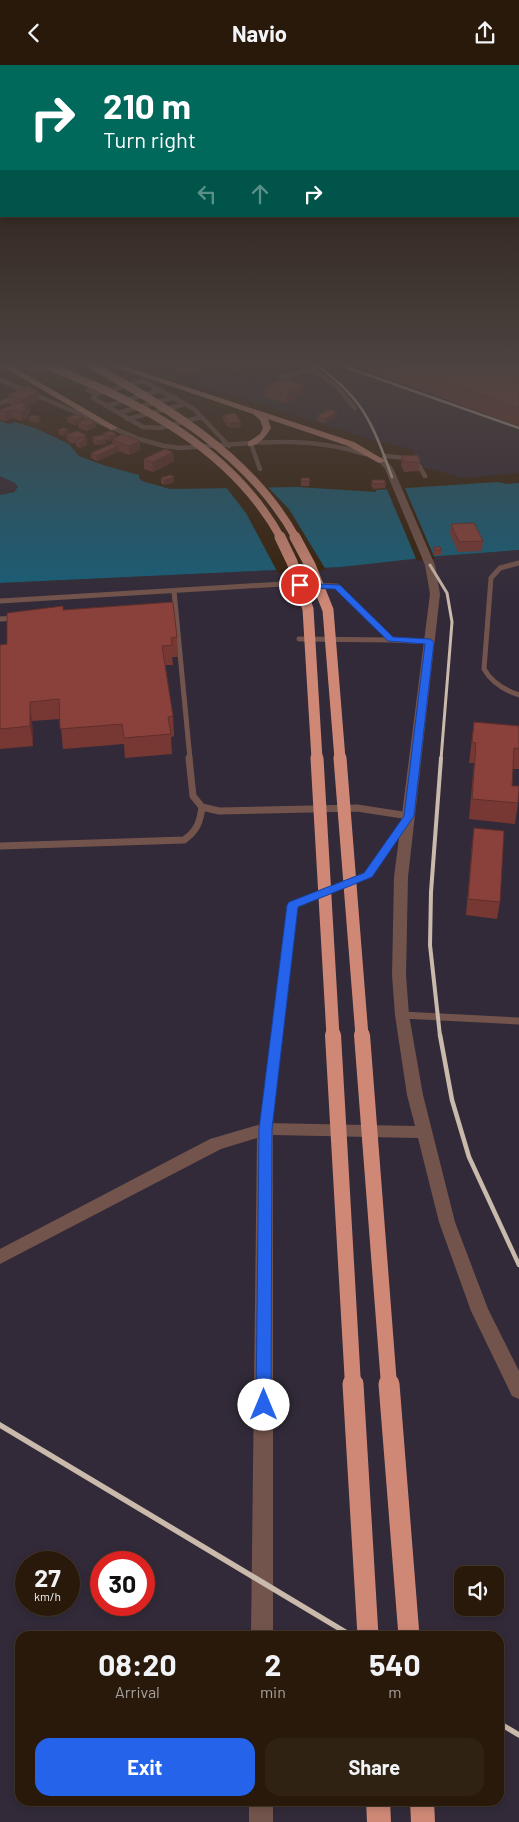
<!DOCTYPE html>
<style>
:root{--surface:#28190a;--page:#302213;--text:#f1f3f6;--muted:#a5a09c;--line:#44382b;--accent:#2563eb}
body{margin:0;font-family:Barlow,sans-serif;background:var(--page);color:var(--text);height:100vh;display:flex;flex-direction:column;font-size:19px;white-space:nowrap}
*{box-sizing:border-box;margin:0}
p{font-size:16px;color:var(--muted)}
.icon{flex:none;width:28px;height:28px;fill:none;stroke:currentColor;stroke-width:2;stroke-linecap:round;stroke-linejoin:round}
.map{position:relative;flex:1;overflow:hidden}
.details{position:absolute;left:15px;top:1566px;width:489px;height:175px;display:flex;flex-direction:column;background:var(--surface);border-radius:15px;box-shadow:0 2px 8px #0003,0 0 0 1px var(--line)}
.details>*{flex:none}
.banner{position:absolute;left:0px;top:0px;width:520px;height:152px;box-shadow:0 2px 8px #0003,0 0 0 1px var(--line);background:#00695c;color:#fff;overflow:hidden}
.tools{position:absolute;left:454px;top:1501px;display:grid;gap:10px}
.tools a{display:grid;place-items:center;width:50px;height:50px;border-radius:10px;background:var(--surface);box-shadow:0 2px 8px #0003,0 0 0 1px var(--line);font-size:25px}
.speed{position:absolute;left:15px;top:1486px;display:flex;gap:10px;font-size:25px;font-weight:700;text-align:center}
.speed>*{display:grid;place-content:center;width:65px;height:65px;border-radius:50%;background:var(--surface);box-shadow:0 2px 8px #0003,0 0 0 1px var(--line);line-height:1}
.speed small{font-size:12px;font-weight:400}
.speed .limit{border:8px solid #d22;background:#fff;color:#111}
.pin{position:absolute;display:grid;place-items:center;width:42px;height:42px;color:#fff;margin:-21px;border:2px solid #fff;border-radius:50%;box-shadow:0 1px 5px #0007}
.me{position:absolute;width:55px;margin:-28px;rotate:0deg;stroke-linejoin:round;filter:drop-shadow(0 0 4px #0008)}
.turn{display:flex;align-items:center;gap:18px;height:105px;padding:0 20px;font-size:22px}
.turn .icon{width:65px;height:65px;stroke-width:2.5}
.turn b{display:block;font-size:35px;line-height:42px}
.lanes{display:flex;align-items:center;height:48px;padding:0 20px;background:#0003;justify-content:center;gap:25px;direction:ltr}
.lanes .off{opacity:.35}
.eta{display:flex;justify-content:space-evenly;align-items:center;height:85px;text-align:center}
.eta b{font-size:30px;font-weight:700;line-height:35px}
.button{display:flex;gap:10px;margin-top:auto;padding:10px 20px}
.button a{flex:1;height:58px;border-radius:15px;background:var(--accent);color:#fff;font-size:20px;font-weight:700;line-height:58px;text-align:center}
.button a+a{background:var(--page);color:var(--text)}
header{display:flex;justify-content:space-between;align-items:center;height:65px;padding:0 20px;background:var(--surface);font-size:22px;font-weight:700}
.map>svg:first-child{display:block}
.industrial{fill:#322a39;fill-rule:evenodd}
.water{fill:#175f7a}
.pier{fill:#36210d}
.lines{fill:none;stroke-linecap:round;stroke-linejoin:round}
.service-far3{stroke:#73544c;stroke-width:4.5}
.service-far2{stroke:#73544c;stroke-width:5}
.service-far1{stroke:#73544c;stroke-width:7}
.service{stroke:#73544c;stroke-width:8}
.minor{fill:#73544c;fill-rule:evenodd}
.trunk{fill:#cf8876;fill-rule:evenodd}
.rail-far4{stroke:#cabaab;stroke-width:2.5}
.rail-far3{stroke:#cabaab;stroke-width:3}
.rail-far2{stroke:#cabaab;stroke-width:4}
.rail-far1{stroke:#cabaab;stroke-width:4.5}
.rail{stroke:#cabaab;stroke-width:5.5}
.trunk-bridge-far4{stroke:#cf8876;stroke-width:8}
.trunk-bridge-far3{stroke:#cf8876;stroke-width:11}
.trunk-bridge-far2{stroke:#cf8876;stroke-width:13}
.trunk-bridge-far1{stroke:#cf8876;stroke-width:16}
.trunk-bridge{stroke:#cf8876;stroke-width:21}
.wall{fill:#773834}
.shaded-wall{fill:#612e2a}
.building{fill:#8a413c;stroke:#612e2a}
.route{fill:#2563eb;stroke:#184099}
</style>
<header><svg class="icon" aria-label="back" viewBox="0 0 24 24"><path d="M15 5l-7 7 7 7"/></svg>Navio<svg class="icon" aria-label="share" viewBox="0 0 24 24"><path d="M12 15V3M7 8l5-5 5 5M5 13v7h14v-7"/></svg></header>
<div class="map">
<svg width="519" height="1757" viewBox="0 0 519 1757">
<rect width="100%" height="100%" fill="#36210d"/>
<path class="industrial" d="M126 297H519V408L464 413 423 402 412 384 377 376Z
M0 411 15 418 17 420V424L0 430Z
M519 485V1757H0V518L341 502 440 491ZM26 1498H69V1540H26ZM101 1498H144V1540H101ZM462 1510H495V1542H462ZM20 1571H499V1736H20Z"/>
<path class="water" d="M0 356 9 359 15 357 35 363 69 379 79 391 103 400 139 410V413L142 416 170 424 297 422 376 427V425L498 417 506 419 519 418V485L440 491 341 502 0 518V430L14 427 18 422 15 418 0 411Z"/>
<path class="pier" d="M266 420 289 444 326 505 278 508 246 448 225 421Z
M404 421 435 494 417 496 386 422Z"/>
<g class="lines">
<path class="service-far3" d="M303 297 338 323 355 343
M281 312 314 304
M0 315 139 374 164 381 181 383C245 379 303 369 365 389
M88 325 96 329
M0 338 16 333
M106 341 161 325
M118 348 175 332
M201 352 160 363 143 362 93 333 96 329 143 316 194 344 229 381
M127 354 186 339
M251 379 260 404
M377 394 382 396 385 391 415 394 425 411"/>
<path class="service-far2" d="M519 498 500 503 491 513 484 604C492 618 504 625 519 630
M174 526 190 694
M0 536 282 519 337 521 391 575 430 577
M0 554 15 553
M299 574 391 575"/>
<path class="service-far1" d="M189 693 193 731 202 742 219 746 357 743 409 751 368 810 292 840 276 971
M0 781 184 775C197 766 200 757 202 742
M402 950 519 956"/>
<path class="service" d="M265 1064 276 970"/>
<path class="minor" d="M379 394H385L393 403 435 500 440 529 408 812 406 910 409 950 423 1030 455 1157 488 1244 519 1306V1334L512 1331 471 1246 439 1157 418 1073 273 1070V1571H251L257 1073 221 1084 0 1199V1184L210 1074 265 1058 415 1061 407 1030 395 950 392 910 394 812 430 529 425 500 385 404 378 396Z
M249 1736H273V1757H249Z"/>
<path class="trunk" d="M0 297H5L118 363 111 365 0 300Z
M29 297H41L51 301 47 303Z
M100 297H111L354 377 386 396 379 398 348 381 268 354 271 363C266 371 258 382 248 381V377L260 369 263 363 260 355 253 349Z
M366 1736H390L391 1757H367Z
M410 1736H434L435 1757H411Z"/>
<path class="rail-far4" d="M311 297C362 330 372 357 392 412
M331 297 519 363"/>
<path class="rail-far3" d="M430 500 447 528 452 557 441 694"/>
<path class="rail-far2" d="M440 971 430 880 431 827 441 693"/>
<path class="rail-far1" d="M440 970 452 1035 469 1092 519 1200"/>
<path class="rail" d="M0 1360 352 1571
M499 1658 519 1670"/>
<path class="trunk-bridge-far4" d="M85 297C166 341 250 390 296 473
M47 301C139 336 232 384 281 473"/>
<path class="trunk-bridge-far3" d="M280 472 292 497 308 544 317 694
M295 472 310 500 328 545 340 694"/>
<path class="trunk-bridge-far2" d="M317 693 333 971
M340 693 362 971"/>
<path class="trunk-bridge-far1" d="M333 970 353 1320
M362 970 389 1320"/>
<path class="trunk-bridge" d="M353 1319 368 1571
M389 1319 409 1571"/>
</g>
<path class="wall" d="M137 297H166L155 302Z
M178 297H218L190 309 178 306Z
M219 297H257L238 306 219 300Z
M344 297H519V361Z
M26 301 47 308 39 310 27 305Z
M265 323 304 329 286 338 265 332Z
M8 330 39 336 29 340 30 348 28 349V352L22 356 12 353 6 356 0 355V345L11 340 9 339Z
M337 347V351L325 358 317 356V351Z
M223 350 241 357V362L229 363 223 355Z
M29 352H40L41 356 37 358 29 356Z
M67 353 95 357 96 362 87 366 79 363 78 359 74 360 68 357Z
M58 365H68L69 369 63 371 59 369Z
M103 368 116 369 117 372 140 385 129 390 119 386 97 396 91 393V388L112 379V375L109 376 106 374V379L96 380 93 377 92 372 103 371Z
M66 370H86L87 380 80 383 76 381V378H71L67 375Z
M173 387 174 396 153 407 144 404V394Z
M402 391 420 397 419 406 404 407 401 400Z
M174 412V417L164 420 161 418V413Z
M301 413 310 416 309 421H301Z
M372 415 386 418 385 423 373 424 371 420Z
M451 459 483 476 482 486 458 487 450 469Z
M433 482 441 485V490H434L433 487Z
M63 545 177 572 178 592H172L173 600H165L173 651 174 671 171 672 172 689 125 693 124 679 63 684 60 654 32 656 33 681 0 684V580L7 579Z
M474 657 519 661V704H513L512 721 518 738 515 759 469 754 474 698H469Z
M474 763 500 837 497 854 466 850 472 779Z"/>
<path class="shaded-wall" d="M154 297H166L155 302Z
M189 297H218L190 309Z
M238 297H257L238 306Z
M47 303V308L39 310 38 306Z
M304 320V329L286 338V329Z
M38 327 39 336 29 340 30 348 28 349V352L22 356 21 347 22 344 21 334Z
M11 344 12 353 6 356 5 347Z
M337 347V351L325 358V354Z
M40 352 41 356 37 358 36 354Z
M84 352V357L74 360V355Z
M95 357 96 362 87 366V361Z
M241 357V362L229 363V358Z
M68 365 69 369 63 371V367Z
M116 369 117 373 109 376V371Z
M86 370 87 380 80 383 79 378 85 376 84 372Z
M106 374V379L96 380V376Z
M140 376V385L129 390V381Z
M118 381 119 386 97 396 96 391Z
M173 387 174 396 153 407 152 397Z
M174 412V417L164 420V415Z
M30 637 32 656 33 681 30 661Z"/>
<path class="building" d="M390 297H519V343Z
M35 298 47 303 38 306 26 301Z
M284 314 304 320 286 329 265 323Z
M28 321 38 327 21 334 8 330Z
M20 337 28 339 23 342 27 343 21 347 11 344 5 347 0 346V345Z
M330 344 337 347 325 354 317 351Z
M235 348 241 357 229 358 223 350Z
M76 349 84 352 74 355 67 353Z
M32 350 40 352 36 354 29 352Z
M88 353 95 357 87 361 78 358Z
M63 363 68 365 63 367 58 365Z
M77 366 86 370 84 372 71 373 66 370Z
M111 366 116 369 109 371 103 368Z
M122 369 140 376 129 381 112 375Z
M102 370 106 374 96 376 92 372Z
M83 373 86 375 79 378 75 376Z
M112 379 118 381 96 391 91 388Z
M165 384 173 387 152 397 144 394Z
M418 390 420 397H404L402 391Z
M171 410 174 412 164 415 161 413Z
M301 413H309L310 416H302Z
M372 415H384L386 418 373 419Z
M474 458 483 476 459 477 451 459Z
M433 482H440L441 485H435Z
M173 537 177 572 171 573 172 580 162 581 173 651 168 652 171 669 124 673 122 659 60 664 59 634 30 637V661L0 664V580L7 579V548L63 541V545Z
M474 657 519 661V684L514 683 512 721H519L518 738 472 734 476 678 472 677Z
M474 763 504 766 500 837 468 834Z"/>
<linearGradient id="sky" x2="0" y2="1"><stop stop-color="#1e1207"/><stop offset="0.55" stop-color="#4c4340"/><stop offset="1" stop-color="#4c4340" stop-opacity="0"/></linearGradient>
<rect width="519" height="543" fill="url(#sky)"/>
<path class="route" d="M298 518 340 520 393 572 430 574 434 577 414 751 372 812 298 842 272 1064 271 1340 269 1346 264 1348 258 1346 256 1340 259 1064 287 840 289 837 364 808 404 751 425 579 388 576 335 524 300 523 298 522Z"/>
</svg>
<div class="tools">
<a><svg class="icon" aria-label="sound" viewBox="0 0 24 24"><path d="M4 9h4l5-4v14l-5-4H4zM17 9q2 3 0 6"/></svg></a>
</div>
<div class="speed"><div>27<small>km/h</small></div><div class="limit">30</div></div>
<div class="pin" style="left:300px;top:520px;background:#d93025"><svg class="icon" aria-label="arrive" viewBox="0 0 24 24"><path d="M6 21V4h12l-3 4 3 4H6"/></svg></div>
<svg class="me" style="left:264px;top:1340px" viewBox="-20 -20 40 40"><circle r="19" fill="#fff"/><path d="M0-13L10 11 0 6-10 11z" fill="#2563eb"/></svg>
<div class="banner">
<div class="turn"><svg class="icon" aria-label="right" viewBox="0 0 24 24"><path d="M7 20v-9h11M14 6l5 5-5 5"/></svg><div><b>210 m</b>Turn right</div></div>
<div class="lanes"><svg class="icon off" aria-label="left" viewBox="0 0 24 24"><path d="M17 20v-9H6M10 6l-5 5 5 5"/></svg><svg class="icon off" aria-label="ahead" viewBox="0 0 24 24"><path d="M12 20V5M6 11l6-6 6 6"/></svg><svg class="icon" aria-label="right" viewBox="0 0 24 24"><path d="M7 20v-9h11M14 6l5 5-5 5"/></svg></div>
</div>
<section class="details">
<div class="eta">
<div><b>08:20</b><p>Arrival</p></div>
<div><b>2</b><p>min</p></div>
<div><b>540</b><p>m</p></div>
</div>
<div class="button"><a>Exit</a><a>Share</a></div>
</section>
</div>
